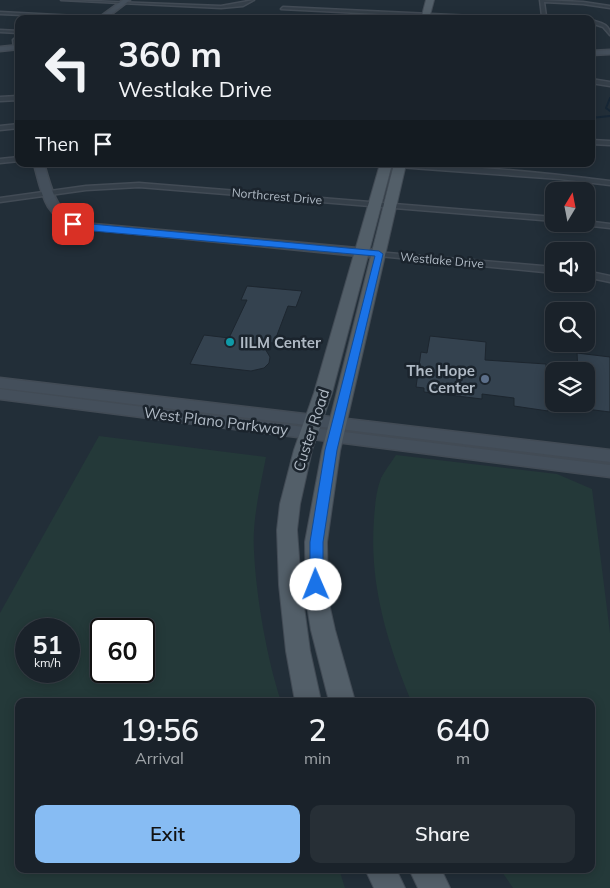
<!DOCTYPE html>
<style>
:root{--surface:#1a222a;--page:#272f36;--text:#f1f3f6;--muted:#9fa4a8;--line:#383f47;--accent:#87bcf3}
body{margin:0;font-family:Mulish,sans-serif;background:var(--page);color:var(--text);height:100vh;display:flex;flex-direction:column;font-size:19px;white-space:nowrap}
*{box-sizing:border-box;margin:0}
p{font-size:16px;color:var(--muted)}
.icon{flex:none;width:28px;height:28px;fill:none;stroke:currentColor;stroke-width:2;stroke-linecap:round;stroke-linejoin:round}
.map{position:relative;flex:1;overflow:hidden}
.sheet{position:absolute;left:15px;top:698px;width:580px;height:175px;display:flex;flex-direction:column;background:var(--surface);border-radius:10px;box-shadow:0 2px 12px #0003,0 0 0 1px var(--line)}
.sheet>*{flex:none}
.guide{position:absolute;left:15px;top:15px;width:580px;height:152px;border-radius:10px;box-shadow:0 2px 12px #0003,0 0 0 1px var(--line);background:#1a222a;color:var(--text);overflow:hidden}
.needle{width:32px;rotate:10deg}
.controls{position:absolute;left:545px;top:182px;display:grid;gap:10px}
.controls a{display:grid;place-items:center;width:50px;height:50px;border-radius:10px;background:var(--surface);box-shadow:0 2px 12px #0003,0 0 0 1px var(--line);font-size:25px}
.speed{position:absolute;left:15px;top:618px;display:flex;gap:10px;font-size:25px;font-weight:700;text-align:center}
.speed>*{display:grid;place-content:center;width:65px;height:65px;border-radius:50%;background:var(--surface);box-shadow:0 2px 12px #0003,0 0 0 1px var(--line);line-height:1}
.speed small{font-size:12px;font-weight:400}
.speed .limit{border:2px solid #111;border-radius:8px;background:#fff;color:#111}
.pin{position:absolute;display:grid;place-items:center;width:42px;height:42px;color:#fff;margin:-21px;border-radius:10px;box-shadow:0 2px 8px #0006}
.me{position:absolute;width:55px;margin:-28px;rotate:359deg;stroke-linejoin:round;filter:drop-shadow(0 0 4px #0008)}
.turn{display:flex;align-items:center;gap:18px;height:105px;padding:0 20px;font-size:22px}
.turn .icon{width:65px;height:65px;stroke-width:2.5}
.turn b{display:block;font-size:35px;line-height:42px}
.then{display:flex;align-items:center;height:48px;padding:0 20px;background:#0003;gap:10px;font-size:19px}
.eta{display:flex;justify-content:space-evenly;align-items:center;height:85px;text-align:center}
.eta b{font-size:30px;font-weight:600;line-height:35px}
.cta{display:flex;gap:10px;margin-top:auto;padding:10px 20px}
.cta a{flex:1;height:58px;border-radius:10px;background:var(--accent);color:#111;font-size:20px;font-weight:600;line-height:58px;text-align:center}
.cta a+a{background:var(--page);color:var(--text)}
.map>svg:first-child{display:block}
.green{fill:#243939;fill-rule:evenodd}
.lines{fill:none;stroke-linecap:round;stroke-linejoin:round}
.stream{stroke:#162635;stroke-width:2}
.building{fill:#34424f;stroke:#1d262f}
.street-casing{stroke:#424b55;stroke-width:3}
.secondary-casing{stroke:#424b55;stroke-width:3}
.primary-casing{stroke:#424b55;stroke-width:2}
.street{fill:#353f49;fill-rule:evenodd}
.secondary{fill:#444f5b;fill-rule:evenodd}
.primary{fill:#535f69;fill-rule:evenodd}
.route{fill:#1a73e8;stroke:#114b97}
.culture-dot{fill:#0f9aa8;stroke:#1b242d;stroke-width:2}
.service-dot{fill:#5c6f8a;stroke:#1b242d;stroke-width:2}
.labels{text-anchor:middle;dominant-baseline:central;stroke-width:5;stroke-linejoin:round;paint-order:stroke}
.far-street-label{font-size:12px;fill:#b0bac5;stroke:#1b242d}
.poi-label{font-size:15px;font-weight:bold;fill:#b0bac5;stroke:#1b242d;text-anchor:start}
.street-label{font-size:15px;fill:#b0bac5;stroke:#1b242d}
</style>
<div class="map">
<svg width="610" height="888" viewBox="0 0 610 888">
<rect width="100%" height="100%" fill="#222e38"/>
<path class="green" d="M99 436 266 457C260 488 252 520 254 551 256 596 267 659 281 701H19V869H339L345 888H0V613ZM26 629H69V671H26ZM101 629H144V671H101Z
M396 455 557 474 592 489 610 633V888H513L500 869H591V701H411C387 642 369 584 374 519 375 505 376 491 381 478 385 470 391 463 396 455Z"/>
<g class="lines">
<path class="stream" d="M610 98 606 108 610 111
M591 118 610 116"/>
</g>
<path class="building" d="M247 286 302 291 296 307 288 306 274 343 261 342 270 357 269 363 264 368 251 371 190 364 204 335 229 338 247 300H241Z
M430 336 486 342 485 360 546 364V367L554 368V403L547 402 548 411 514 406V398L482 394V399L424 392V388L416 387 421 352 427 353Z
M577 353 610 357V412L586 409V371H578Z"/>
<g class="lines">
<g class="street-casing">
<path id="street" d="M61 0 221 6 254 0 243 6 221 8Z
M540 0 583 2 610 6V8L583 4 544 2 546 16 544 19H539L542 16Z
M283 7 513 18 515 19H479L281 9Z
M0 12 114 18 116 19 0 14Z
M282 18H305L307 19H280Z
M591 20C601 23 610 24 610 35L603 27 591 23Z
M0 30 19 31V33L0 32Z
M19 35V48L17 49 14 47 13 40Z
M591 79 610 82V86L591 83Z
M18 96 19 100 0 101V97Z
M19 124V128L0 130V126Z
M591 140 610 141V145L591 144Z
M19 157V161L0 163V159Z
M382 164C458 164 535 172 610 181V185L560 179 385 166Z
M139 183 554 217V221L139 187 86 190 0 202V198L86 186Z
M586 221 610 224V228L583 225 586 224Z
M376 252 554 267V273L379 256 375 254Z
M586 271 610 276V282L586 277Z"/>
</g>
<g class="secondary-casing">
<path id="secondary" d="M123 0H130L105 19H97Z
M19 45V49L0 51V47Z
M610 50V54L591 55V51Z
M16 84H19V103L15 101Z
M34 164H44C52 189 55 213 83 223L379 250 385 254 379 258 77 228C44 217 42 194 34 164Z
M0 378 610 450V462L0 388Z
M0 389 610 465V477L0 399Z"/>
</g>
<g class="primary-casing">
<path id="primary" d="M426 0H434L429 19H421Z
M380 164H392L332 393 312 450 300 504 297 530 301 585 310 651 321 701H295L286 651 279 585 277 530 280 504 294 450 314 393Z
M394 164H406L340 451 327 542 328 599 335 630 355 701H329L311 630 306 599 305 542 322 451Z
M365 869H396L405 888H374Z
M409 869H441L450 888H418Z"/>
</g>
<use href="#street" class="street"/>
<use href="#secondary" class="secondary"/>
<use href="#primary" class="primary"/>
</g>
<path class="route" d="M70 222 379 251 383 254 337 450 323 542V585L321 588 316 590 312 588 310 585V542L325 450 375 256 93 231 70 226Z"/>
<circle class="culture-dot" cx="230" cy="342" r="5"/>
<circle class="service-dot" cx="485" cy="379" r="5"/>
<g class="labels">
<g class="far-street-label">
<text transform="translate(277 196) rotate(5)">Northcrest Drive</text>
<text transform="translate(442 260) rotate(5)">Westlake Drive</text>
</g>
<g class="poi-label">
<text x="240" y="342">IILM Center</text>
<text x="475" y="370" text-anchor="end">The Hope<tspan x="475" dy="17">Center</tspan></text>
</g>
<g class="street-label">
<text transform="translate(216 421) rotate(7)">West Plano Parkway</text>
<text transform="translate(311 430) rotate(-72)">Custer Road</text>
</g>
</g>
</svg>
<div class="controls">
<a><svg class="needle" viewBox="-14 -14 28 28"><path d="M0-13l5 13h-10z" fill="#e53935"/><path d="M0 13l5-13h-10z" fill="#9fa4a8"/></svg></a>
<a><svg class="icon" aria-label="sound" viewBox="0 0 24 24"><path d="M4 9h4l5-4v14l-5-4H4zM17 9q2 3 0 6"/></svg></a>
<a><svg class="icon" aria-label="search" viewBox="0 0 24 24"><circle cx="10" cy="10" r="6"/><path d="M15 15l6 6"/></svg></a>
<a><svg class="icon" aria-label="layers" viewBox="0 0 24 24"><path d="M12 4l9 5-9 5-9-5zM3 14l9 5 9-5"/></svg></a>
</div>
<div class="speed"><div>51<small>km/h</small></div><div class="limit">60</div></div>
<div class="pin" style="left:73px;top:224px;background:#d93025"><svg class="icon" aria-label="arrive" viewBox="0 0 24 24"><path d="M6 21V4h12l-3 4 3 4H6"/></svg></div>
<svg class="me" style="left:316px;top:585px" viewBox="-20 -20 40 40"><circle r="19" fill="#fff"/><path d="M0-13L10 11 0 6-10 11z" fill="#1a73e8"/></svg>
<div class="guide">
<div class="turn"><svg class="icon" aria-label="left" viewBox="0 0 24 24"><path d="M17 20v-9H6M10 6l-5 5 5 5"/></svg><div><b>360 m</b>Westlake Drive</div></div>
<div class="then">Then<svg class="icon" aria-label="arrive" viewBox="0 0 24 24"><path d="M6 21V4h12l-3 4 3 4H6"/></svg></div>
</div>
<section class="sheet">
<div class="eta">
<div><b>19:56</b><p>Arrival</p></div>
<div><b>2</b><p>min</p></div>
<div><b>640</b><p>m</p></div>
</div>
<div class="cta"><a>Exit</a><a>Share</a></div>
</section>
</div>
